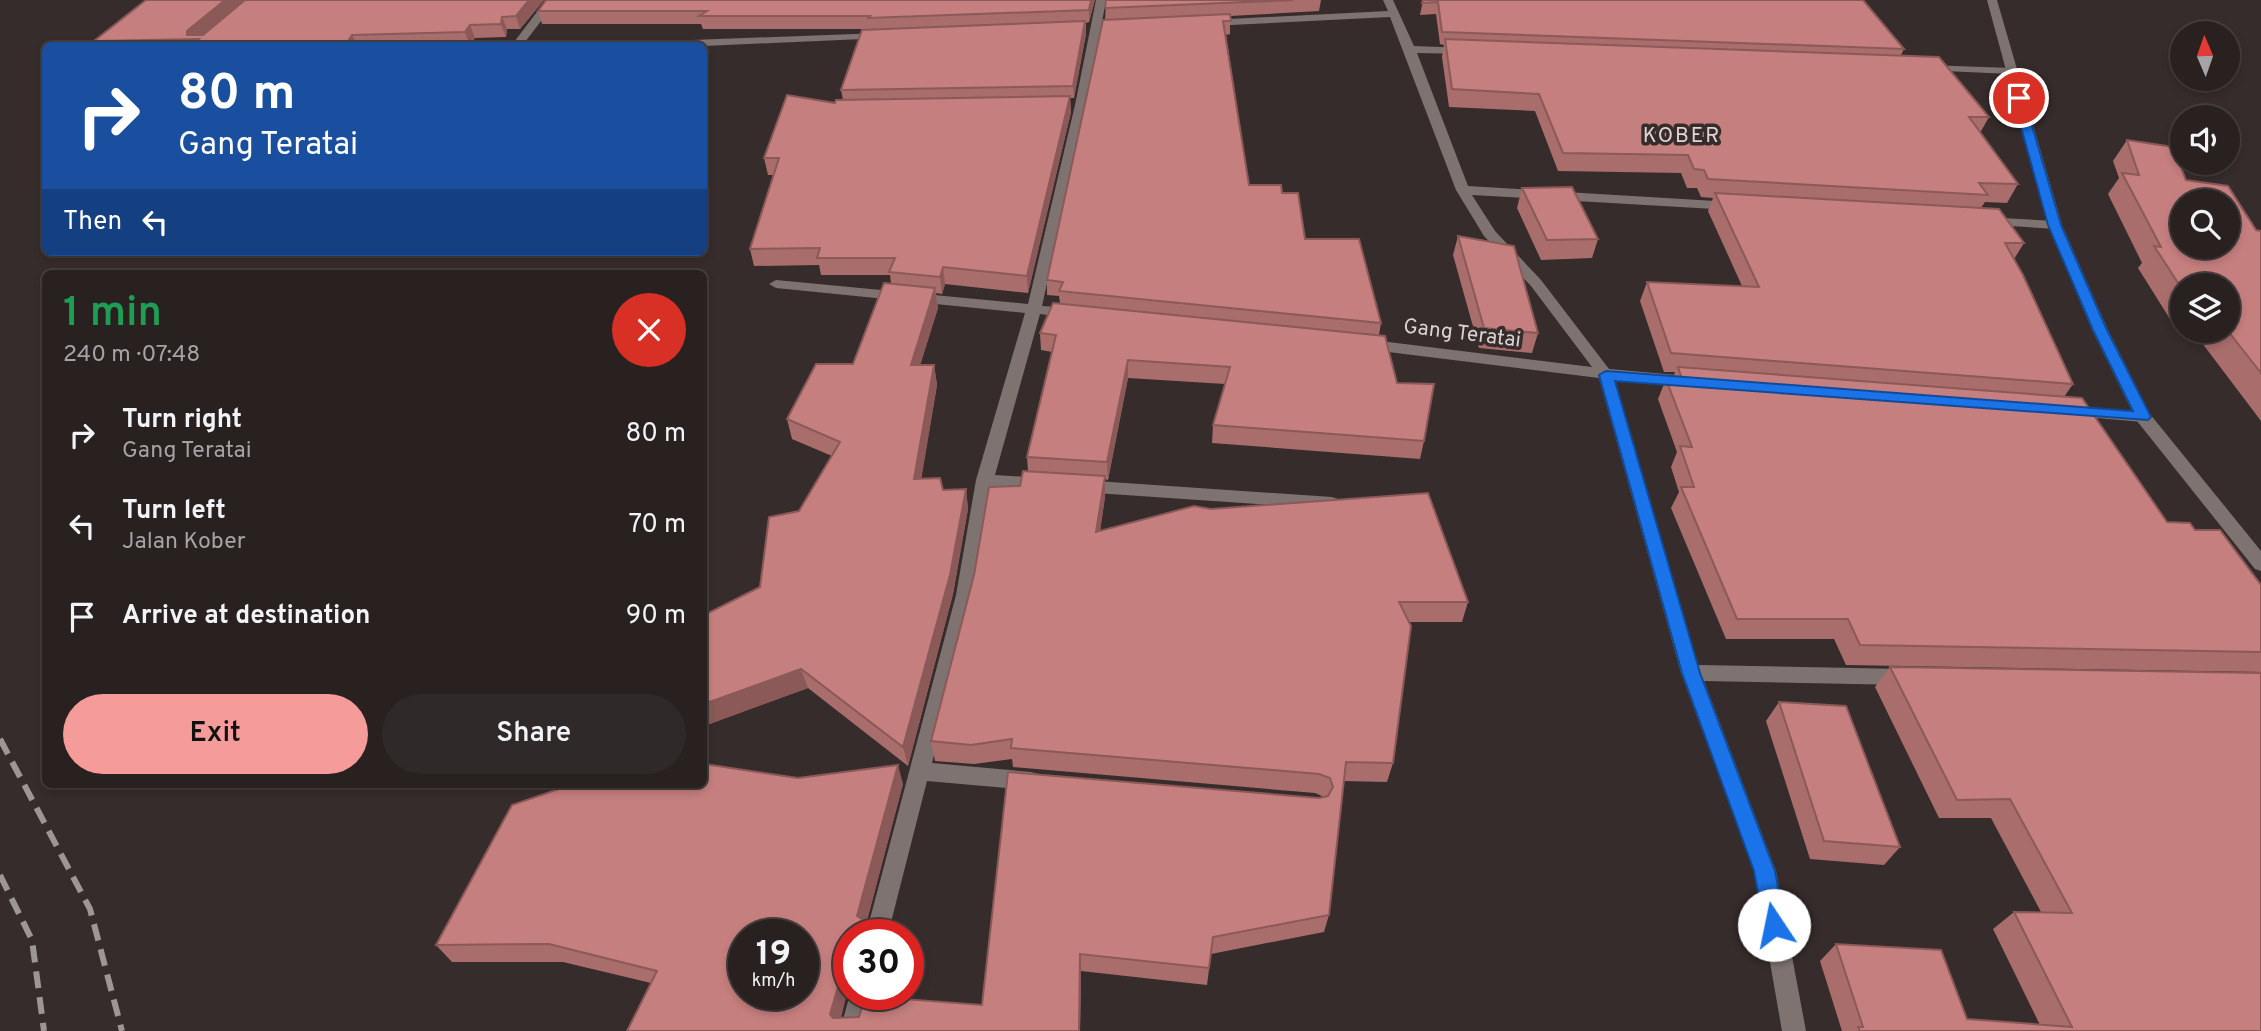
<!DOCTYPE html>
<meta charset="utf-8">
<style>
:root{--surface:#282120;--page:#302929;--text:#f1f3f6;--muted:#a5a3a5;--line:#443e3e;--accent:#f59b9a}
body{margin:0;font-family:Overpass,sans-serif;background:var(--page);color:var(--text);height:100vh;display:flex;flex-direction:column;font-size:26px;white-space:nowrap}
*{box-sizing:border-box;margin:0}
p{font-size:23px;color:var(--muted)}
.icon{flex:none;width:38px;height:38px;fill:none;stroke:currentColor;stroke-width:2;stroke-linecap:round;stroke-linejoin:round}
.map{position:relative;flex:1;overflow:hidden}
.sheet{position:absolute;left:42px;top:270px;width:665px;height:518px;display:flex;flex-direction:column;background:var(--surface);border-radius:10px;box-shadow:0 4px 10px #0003,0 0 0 2px var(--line)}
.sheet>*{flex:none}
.hud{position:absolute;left:42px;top:42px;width:665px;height:214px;border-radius:10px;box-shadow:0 4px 10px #0003,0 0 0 2px var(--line);background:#1a4fa0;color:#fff;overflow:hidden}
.needle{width:46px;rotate:358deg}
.controls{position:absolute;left:2170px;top:21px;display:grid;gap:14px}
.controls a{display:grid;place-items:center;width:70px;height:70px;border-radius:50%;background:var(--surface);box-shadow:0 4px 10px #0003,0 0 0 2px var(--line);font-size:35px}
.speed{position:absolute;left:728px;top:919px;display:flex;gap:14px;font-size:35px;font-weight:700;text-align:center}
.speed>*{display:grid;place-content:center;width:91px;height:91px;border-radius:50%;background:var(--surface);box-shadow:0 4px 10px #0003,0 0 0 2px var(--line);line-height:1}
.speed small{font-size:18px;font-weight:400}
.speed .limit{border:10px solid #d22;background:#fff;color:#111}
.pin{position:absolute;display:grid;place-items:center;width:60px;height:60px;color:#fff;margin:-30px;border:4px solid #fff;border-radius:50%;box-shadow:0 2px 7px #0007}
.me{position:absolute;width:77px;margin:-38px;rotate:349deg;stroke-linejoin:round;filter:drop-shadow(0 0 5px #0008)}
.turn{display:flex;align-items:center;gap:24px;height:147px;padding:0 21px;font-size:32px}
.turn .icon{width:91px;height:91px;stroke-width:2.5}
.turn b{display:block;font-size:49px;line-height:60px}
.then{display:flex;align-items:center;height:66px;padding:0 21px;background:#0003;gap:14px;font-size:26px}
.round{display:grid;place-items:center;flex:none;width:74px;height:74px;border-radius:37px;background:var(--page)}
.overview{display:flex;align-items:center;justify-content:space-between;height:119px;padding:0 21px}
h1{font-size:42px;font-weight:600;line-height:52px;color:#1e9e55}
.action{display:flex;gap:14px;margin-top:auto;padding:14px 21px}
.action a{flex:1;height:80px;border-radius:42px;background:var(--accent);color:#111;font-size:28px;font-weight:600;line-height:80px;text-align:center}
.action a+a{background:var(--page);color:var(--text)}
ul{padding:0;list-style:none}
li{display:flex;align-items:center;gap:21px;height:91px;padding:0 21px}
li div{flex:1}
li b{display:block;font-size:26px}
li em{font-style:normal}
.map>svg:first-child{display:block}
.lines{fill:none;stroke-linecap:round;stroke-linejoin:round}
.street{fill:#7f7372;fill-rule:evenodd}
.secondary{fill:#7f7372;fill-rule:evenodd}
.rail{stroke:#9e9695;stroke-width:6;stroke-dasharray:17 9;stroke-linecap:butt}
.wall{fill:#a96d6c}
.shaded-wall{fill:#8a5958}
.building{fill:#c57f7e;stroke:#8a5958;stroke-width:2;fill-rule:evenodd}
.route{fill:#1a73e8;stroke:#114b97;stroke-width:2}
.labels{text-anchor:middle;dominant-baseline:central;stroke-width:7;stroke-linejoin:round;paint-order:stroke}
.far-quarter-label{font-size:21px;letter-spacing:2px;fill:#e1d4d3;stroke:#362c2b}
.street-label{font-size:21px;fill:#dad3d3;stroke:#362c2b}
</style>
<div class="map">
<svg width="2261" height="1031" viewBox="0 0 2261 1031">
<rect width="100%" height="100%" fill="#362c2b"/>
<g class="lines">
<path class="street" d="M546 0H557L522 46H511Z
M1096 0H1106L1087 105 1042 306 1072 308 1079 313 1072 318 1040 314 995 475 1042 478 1051 484 1042 490 992 487 974 595 932 763 1031 772 1038 774 1041 781 1038 788 1031 790 927 781 888 934H866L956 595 976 480 1025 313 776 288 769 284 776 280 1028 304 1075 105Z
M1383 0H1393L1414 46 1466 48 1472 51 1466 54 1417 53 1468 186 1732 202 1739 206 1732 210 1472 195 1495 231 1541 280 1609 369 1688 376 1696 381 1688 386 1615 380 1698 665 1904 669 1911 671 1914 677 1911 683 1904 685 1704 681 1776 871 1806 1031H1782L1754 871 1681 673 1599 378 1364 349 1356 344 1364 339 1592 367 1531 286 1484 236 1456 190 1390 17 1210 26 1204 23 1210 20 1388 11Z
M881 33 887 36 885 38 704 46H607L612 43Z
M1927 65 2011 68 2017 71 2011 74 1923 70 1921 68Z
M1984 217 2055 221 2062 225 2055 229 1979 224V218Z
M2068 406 2143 412 2151 417 2143 422 2062 415 2060 411Z
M1081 480 1332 497 1338 499 1341 503 1338 507 1332 509 1081 492 1072 486Z
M850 994H874L864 1031H840Z"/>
<path class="secondary" d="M1987 0H1997L2062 225 2108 330 2150 414 2261 551V571L2255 569 2137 421 2092 330 2048 225Z"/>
<path class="rail" d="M0 739 90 909 122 1031
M0 875 32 940 44 1031"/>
</g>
<path class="wall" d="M146 0H544L520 29H507L506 37 475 38 470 45 97 46 94 41Z
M1095 0 1089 22 1086 23V34L1074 98H1070L1071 112 1028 293 945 284 942 294 936 293 938 308 920 365H934L937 385 921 479 943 490 966 489 968 509 953 594 908 766 808 688 704 726V615L760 587 799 511 832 456 792 439 787 419 853 364 891 284 890 275H821L819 265 754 266 750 249 774 175H768L764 158 835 103 843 100 841 90 870 29H703L701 24H542L538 11Z
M1106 0H1321L1319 11 1230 16V34L1226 35 1249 185 1282 193 1305 239 1381 323 1379 335 1397 383 1424 441 1420 459 1212 443 1213 425 1225 384 1128 378 1108 480 1105 479V497L1100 531 1468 602 1462 622H1409L1393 763 1387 782 1343 781 1329 915 1324 932 1211 954 1207 985 1081 971 1080 1031H627L651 983 563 962H452L436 945 798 778 903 784 865 928 867 934H849L847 993 841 1017H859L982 1005 1319 798 1324 797 1315 793 1013 767 1012 759 974 764 935 761 931 741 1020 486 1028 471 1027 457 1052 352 1041 350 1040 333 1060 303 1059 296 1047 295V280L1105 20Z
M1423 0 1904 49 1901 55 1989 117 1980 133 2018 184 2007 203 1985 202 1981 208 2024 243 2014 259 2073 384 2064 397 2167 522 2195 530 2261 585V672L1846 665 1834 639H1726L1671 508 1679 492 1671 467 1677 452 1658 399 1666 379H1673L1675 372H1664L1640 301 1647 282 1742 286 1708 211 1713 198 1701 197 1697 188H1687L1681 173 1558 171 1535 111 1449 107 1442 57 1444 45 1440 44 1436 14 1420 15Z
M2127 140 2256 230 2261 231V421L2193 331H2228V285H2182V328L2175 327 2138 268 2142 263 2108 194 2119 178 2113 161Z
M1522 188 1598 239 1592 258 1541 260 1517 208Z
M1458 236 1538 333 1532 353 1479 348 1453 255Z
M1890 667 2261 1031H1842L1820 961 1836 944 1967 1019 2040 1025 1993 929 2014 912H2041L1991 818H1939L1875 687Z
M1779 702 1900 847 1884 865 1810 859 1766 721Z"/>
<path class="shaded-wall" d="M225 0H247L200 40 187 35V31Z
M529 0H544L520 29 516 16Z
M1091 0H1095L1089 22V10Z
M502 17 507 29 506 37 501 24Z
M1085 21 1086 34 1074 98 1073 86Z
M470 25 475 38 470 45 465 32Z
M352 35 358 46H345Z
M1070 96 1071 112 1028 293 1027 276Z
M943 267 945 284 942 294 940 277Z
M935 288 938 308 914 385 911 365Z
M1128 360V378L1108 480 1107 462Z
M934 365 937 385 918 499 914 479Z
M1105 476V497L1097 553 1096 532Z
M966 489 968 509 953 594 908 766 903 747Z
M801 669 808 688 704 726V704Z
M898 765 903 784 865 928 867 934H858L857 916Z
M1080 954 1081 971 1080 1031H1079Z
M849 967V993H847L837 1030 830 1014 841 977Z"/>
<path class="building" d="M146 0H225L187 31V35H203L245 0H529L516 16 502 17 501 24 470 25 465 32 352 35 345 46H192L199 39 94 41Z
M546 0H1091L1089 10 868 18 870 16H699L707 11H538Z
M1106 0H1293L1105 8Z
M1423 0H1863L1904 49 1442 32 1438 2 1422 3Z
M1230 14 1231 21H1223L1249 185H1281L1282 193H1298L1305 239H1359L1381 323 1059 291 1063 282 1047 280 1103 20Z
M1085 21 1073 86 841 90 862 30Z
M1445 39 1939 57 1989 117H1969L2018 184 1979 183 1988 195 1708 179 1704 170 1694 169 1688 155 1563 153 1539 94 1452 89Z
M787 95 835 103 836 100 1070 96 1027 276 943 267 940 277 889 272 895 258H817L820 248 750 249 779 158H764Z
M2127 140 2173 147 2186 180 2228 186 2256 230 2261 231V373L2228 331V285H2182V289L2154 246 2161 247 2122 173 2139 175ZM2182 201H2228V247H2182Z
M1572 187 1598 239 1547 240 1522 188Z
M1715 193 1999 209 2024 243H2005L2023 275 2073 384 1671 353 1647 282 1759 287Z
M1458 236 1514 246 1538 333 1484 328Z
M884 283 935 288 911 365H934L914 479 940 478 943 490 966 489 950 575 903 747 801 669 704 704V615L760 587 769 517 799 511 840 442 787 419 816 364H853Z
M1053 303 1385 336 1397 383 1434 384 1424 441 1213 425 1230 367 1128 360 1107 462 1027 457 1056 335 1040 333Z
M1678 367 2082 398 2167 522 2190 523 2195 530H2220L2261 585V652L1860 645 1848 619H1737L1681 487H1694L1680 446 1692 447 1666 379H1682Z
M1023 471 1105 476 1096 532 1194 506 1211 509 1428 493 1468 602H1399L1411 626 1393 763 1346 762 1329 915 1213 937 1209 968 1080 954 1079 1031H627L657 971 549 944 436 945 512 805 573 784H704V764L798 778 898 765 857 916 862 919 858 934H849V967L847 975 841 977 830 1014 833 1018 859 1017 865 996 982 1005 1008 772 1319 798 1328 796 1333 787 1330 778 1319 774 1011 748 1012 739 971 745 931 741 974 575 989 487 1020 486ZM744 934H803V994H744Z
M1890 667 2261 673V1031H1860L1858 1027H1863L1836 944 1941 950 1967 1019 2072 1027 2014 912 2072 913 2010 799 1957 800Z
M1779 702 1846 706 1900 847 1824 841Z"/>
<path class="route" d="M2019 95 2024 98 2061 225 2107 330 2151 417 2148 420 1615 381 1700 673 1775 871 1785 925 1782 932 1774 934 1767 932 1764 925 1754 871 1682 673 1599 375 1606 371 2133 411 2093 330 2048 225 2013 98Z"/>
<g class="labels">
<g class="far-quarter-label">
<text x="1682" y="136">KOBER</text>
</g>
<g class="street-label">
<text transform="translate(1462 334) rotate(7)">Gang Teratai</text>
</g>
</g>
</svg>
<div class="controls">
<a><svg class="needle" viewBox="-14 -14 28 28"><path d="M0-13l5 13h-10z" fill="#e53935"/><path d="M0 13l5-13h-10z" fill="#a5a3a5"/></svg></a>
<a><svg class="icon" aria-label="sound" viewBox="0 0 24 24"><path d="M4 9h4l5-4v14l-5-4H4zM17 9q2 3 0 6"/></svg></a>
<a><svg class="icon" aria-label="search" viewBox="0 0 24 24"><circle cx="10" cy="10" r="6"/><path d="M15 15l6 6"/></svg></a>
<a><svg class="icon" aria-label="layers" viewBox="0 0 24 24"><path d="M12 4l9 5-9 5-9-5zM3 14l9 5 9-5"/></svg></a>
</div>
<div class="speed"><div>19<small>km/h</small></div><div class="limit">30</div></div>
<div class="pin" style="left:2019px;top:98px;background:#d93025"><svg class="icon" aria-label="arrive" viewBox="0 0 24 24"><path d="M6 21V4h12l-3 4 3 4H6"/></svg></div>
<svg class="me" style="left:1774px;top:925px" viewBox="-20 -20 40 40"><circle r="19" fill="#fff"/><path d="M0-13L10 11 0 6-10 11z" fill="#1a73e8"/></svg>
<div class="hud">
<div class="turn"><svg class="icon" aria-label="right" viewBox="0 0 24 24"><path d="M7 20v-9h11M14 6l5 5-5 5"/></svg><div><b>80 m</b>Gang Teratai</div></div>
<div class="then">Then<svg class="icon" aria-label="left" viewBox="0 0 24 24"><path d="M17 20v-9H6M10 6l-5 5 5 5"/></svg></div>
</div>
<section class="sheet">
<div class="overview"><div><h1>1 min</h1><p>240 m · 07:48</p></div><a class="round" style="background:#d93025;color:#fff"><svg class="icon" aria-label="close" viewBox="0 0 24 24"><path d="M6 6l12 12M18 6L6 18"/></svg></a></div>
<ul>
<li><svg class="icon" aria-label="right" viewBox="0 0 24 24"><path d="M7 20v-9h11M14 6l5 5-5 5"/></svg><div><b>Turn right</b><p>Gang Teratai</p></div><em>80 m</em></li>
<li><svg class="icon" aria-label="left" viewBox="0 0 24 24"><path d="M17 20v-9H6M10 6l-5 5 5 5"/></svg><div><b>Turn left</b><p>Jalan Kober</p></div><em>70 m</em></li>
<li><svg class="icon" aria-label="arrive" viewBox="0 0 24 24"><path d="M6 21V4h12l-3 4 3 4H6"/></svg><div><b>Arrive at destination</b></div><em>90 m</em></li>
</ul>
<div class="action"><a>Exit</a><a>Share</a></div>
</section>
</div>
